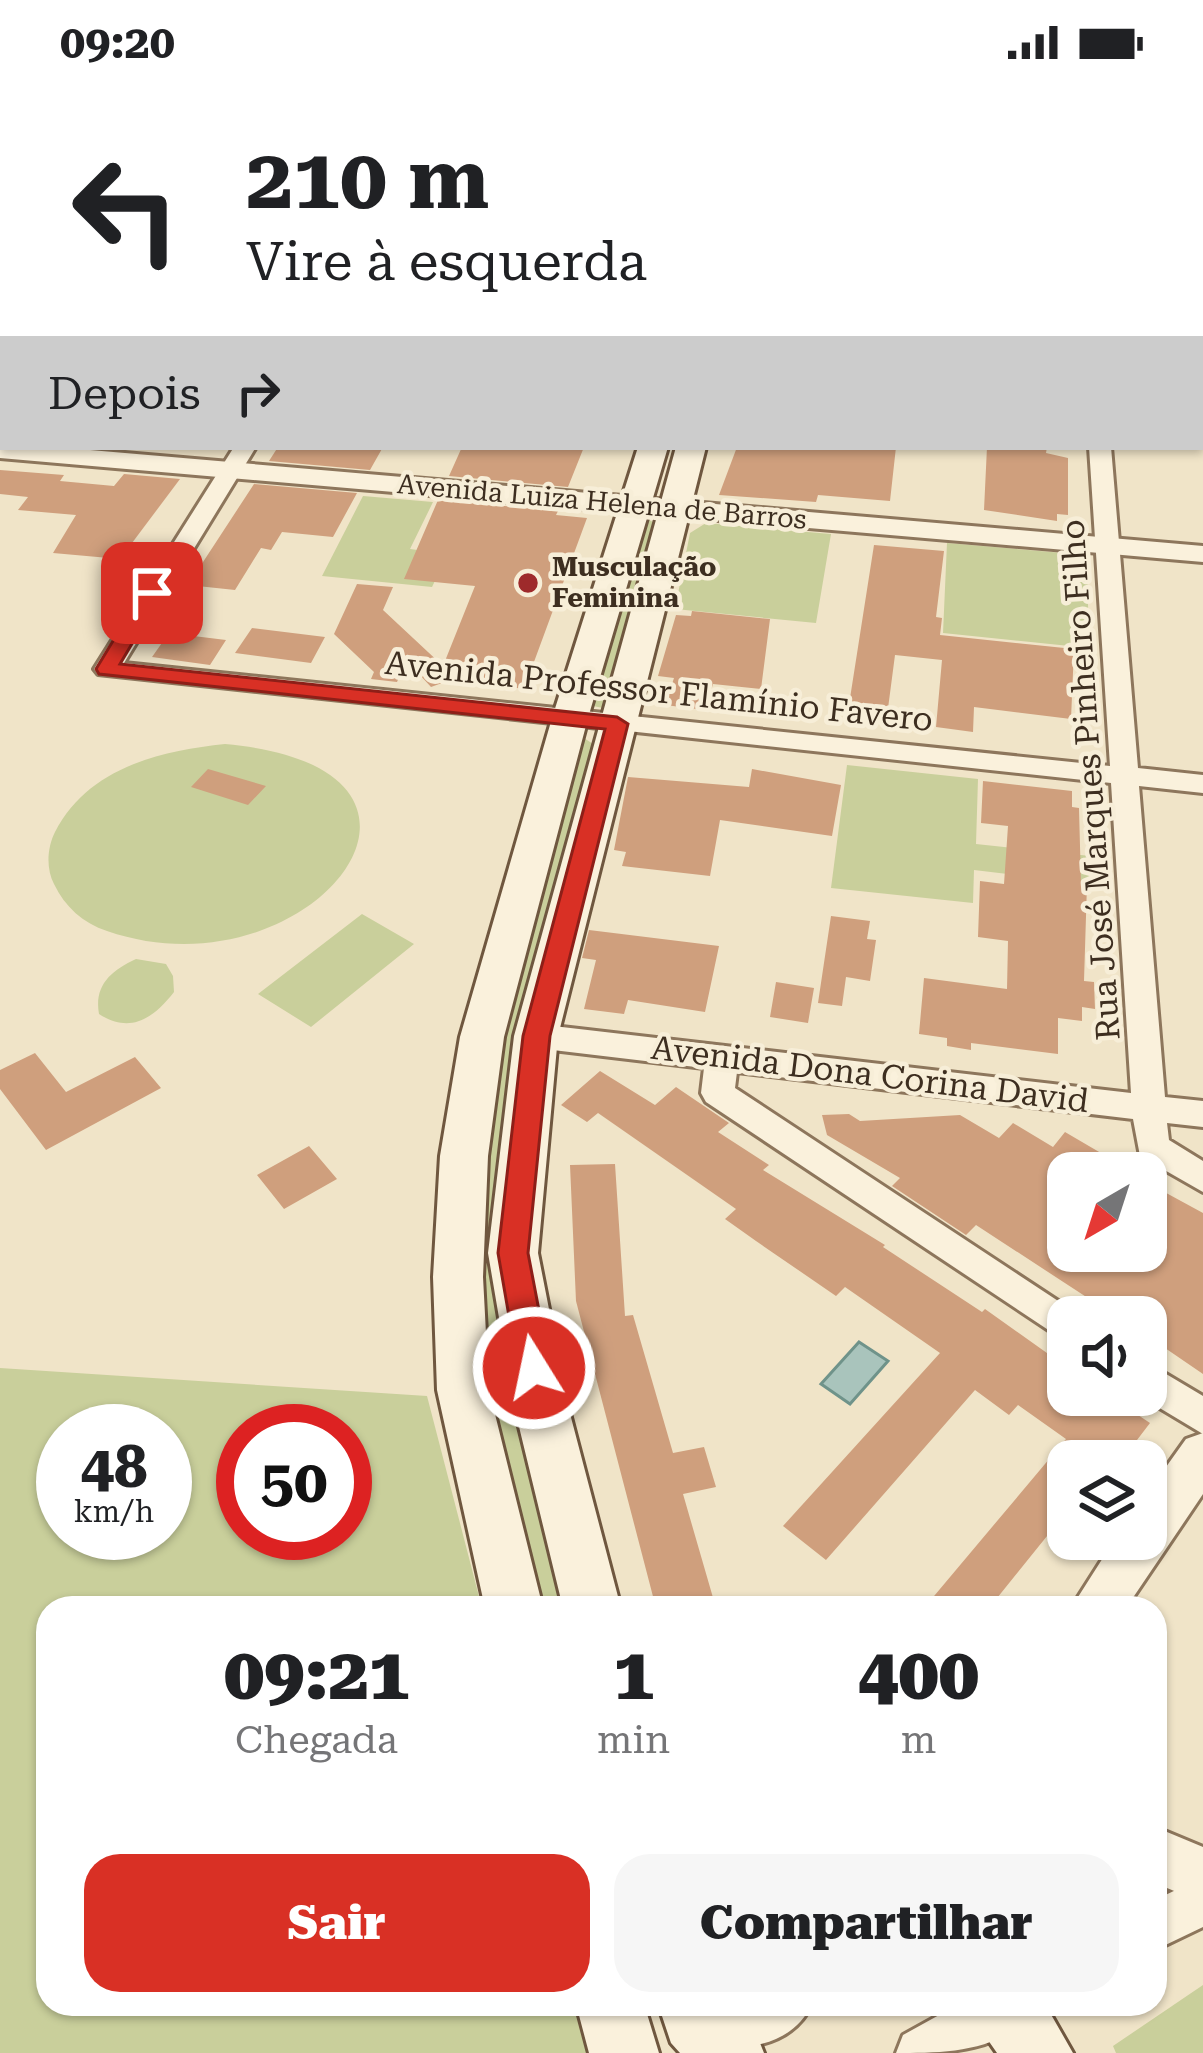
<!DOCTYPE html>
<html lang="pt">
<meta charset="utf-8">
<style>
:root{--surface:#fff;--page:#f6f6f6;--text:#202124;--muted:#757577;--accent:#d93025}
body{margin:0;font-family:"Roboto Serif",serif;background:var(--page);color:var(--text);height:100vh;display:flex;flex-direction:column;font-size:45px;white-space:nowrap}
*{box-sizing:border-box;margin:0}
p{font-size:39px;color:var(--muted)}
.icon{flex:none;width:66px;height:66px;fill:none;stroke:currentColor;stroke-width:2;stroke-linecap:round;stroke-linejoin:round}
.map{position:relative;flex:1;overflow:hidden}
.side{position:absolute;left:36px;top:1512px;width:1131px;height:420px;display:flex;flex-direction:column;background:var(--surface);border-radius:36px;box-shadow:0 3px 9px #0004}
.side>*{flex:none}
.guide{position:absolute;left:0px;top:0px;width:1203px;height:366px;box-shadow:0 3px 9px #0004;background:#fff;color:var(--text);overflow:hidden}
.needle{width:78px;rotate:219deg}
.controls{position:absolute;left:1047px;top:1068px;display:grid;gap:24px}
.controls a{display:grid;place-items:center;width:120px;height:120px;border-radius:24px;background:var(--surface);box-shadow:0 3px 9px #0004;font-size:60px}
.speed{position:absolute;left:36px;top:1320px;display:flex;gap:24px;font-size:60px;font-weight:700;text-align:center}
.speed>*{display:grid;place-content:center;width:156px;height:156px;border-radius:50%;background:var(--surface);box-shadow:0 3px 9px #0004;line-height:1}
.speed small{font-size:30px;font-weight:400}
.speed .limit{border:18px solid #d22;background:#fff;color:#111}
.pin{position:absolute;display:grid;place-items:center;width:102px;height:102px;color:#fff;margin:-51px;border-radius:24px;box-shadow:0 6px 18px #0006}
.me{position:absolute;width:132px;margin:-66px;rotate:350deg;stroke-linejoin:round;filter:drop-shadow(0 0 9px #0008)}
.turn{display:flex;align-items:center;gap:42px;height:252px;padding:0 48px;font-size:54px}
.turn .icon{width:156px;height:156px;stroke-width:2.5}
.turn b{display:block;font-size:84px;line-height:102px}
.then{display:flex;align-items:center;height:114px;padding:0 48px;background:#0003;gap:24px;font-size:45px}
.eta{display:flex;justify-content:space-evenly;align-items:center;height:204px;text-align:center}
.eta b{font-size:72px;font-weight:800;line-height:84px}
.primary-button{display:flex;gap:24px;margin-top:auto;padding:24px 48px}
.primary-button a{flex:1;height:138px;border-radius:36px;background:var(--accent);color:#fff;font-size:48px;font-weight:800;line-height:138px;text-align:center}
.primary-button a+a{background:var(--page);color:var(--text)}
.status{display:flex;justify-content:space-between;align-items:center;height:84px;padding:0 60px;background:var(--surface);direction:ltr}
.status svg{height:33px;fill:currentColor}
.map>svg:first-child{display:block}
.green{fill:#c9cf9b;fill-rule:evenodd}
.water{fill:#a9c4bc;stroke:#6f938a;stroke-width:3}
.building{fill:#cf9f7d}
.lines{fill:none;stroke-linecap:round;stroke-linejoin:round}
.minor-casing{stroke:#8d765c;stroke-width:6}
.tertiary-casing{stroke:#8d765c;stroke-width:6}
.secondary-casing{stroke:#6f573f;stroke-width:6}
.minor{fill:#faf1dc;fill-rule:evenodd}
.tertiary{fill:#faf1dc;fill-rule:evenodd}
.secondary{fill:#faf1dc;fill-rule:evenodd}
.route{fill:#d93025;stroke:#8d1f18;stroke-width:3}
.poi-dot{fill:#9e2a2b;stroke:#f7eed8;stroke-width:4.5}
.labels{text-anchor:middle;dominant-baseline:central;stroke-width:9;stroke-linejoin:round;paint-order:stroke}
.far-street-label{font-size:27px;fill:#3d2e20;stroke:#f7eed8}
.far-poi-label{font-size:27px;font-weight:bold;fill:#3d2e20;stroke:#f7eed8;text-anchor:start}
.street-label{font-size:33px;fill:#3d2e20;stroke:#f7eed8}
</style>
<div class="status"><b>09:20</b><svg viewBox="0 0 49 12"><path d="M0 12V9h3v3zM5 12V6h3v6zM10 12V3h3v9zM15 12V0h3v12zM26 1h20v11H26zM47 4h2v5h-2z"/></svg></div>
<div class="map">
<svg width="1203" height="1969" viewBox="0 0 1203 1969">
<rect width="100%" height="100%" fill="#f0e4c8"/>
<path class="green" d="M363 412 433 418 410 465 448 470 432 503 322 492Z
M647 435 655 439 611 615 603 624 593 622 588 617 641 439Z
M706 439 831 450 816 539 675 525 690 449Z
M947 459 1075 470 1087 476 1089 564 943 549Z
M584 654 596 662 510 1038 567 1524H537L483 1282 477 1052 577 660Z
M225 660C495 684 309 917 107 847 83 839 65 823 54 800 46 785 47 764 55 748 88 684 159 667 225 660Z
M847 681 978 695 976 760 1100 773 1101 801 974 786 973 819 831 804Z
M362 830 414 860 311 943 258 910Z
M136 875 166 880 173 892 174 908C153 935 130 950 99 930 94 902 110 887 136 875Z
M0 1284 427 1312 482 1524H48V1920H583L595 1969H0ZM63 1347H165V1449H63ZM243 1347H345V1449H243Z
M1203 1901V1969H1116L1113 1962Z"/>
<path class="water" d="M859 1258 888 1277 850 1320 821 1300Z"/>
<path class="building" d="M278 363H383L370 386 269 377Z
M462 363H584L568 403 449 392Z
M737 363H896L890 417 818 411 816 418 719 411Z
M987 363H1047L1046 369 1068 374V431L1057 430V437L984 426Z
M0 386 64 391 60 397 114 402 124 390 180 395 120 475 53 469 76 431 18 426 28 413 0 410Z
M254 400 357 409 333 453 282 448 271 466 261 464 235 506 188 501Z
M438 416 558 427 556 431 587 434 524 605 453 595 431 603 406 576 397 598 371 595 374 588 334 550 357 500 393 503 383 526 443 582 475 502 404 495Z
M874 461 944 467 936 533 942 534 940 551 1074 565 1071 635 974 623 973 648 936 643 942 576 895 571 887 632 848 627Z
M692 527 770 535 761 605 713 600 705 626 665 621 674 594 658 592 676 531 691 532Z
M252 544 325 553 311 579 235 569Z
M169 549 226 556 210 581 152 573Z
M208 685 266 702 248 721 191 703Z
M752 685 841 701 832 752 720 736 710 792 622 782 626 768 614 766 628 693 749 703Z
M983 697 1072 707V723L1079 724 1081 800H1087L1084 897 1094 898 1095 925 1082 923V937L1058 934V970L971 959V966L947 962V954L919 950 924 894 1007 905 1008 857 978 853 980 797 1004 800 1008 742 981 739Z
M831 832 870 837 867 855 876 856 870 897 846 893 842 922 818 919Z
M589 846 719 862 705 928 628 916 624 930 584 925 596 876 582 874Z
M776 898 814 904 808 939 770 933Z
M35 969 66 1008 135 973 161 1004 46 1066 0 1005V986Z
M600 987 655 1021 676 1003 729 1039 718 1048 769 1081 763 1086 885 1161 883 1163 982 1228 985 1225 1068 1284V1311H1108L1150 1339 1121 1377H1068V1426L989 1524H924L1066 1355 1018 1321 1009 1331 975 1306 826 1476 783 1442 940 1269 845 1203 836 1212 756 1157 725 1135 736 1125 598 1029 587 1038 561 1021Z
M849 1030 860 1037 960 1031 999 1054 1013 1039 1053 1063 1065 1048 1135 1089H1068V1167H1146V1098L1203 1129V1290L1146 1251V1233H1117L976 1141 966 1151 892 1102 900 1094 827 1051 822 1031Z
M309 1062 337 1095 284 1125 257 1091Z
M615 1080 625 1232 633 1231 673 1369 704 1363 716 1403 683 1410 716 1524H656L576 1217 570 1081Z"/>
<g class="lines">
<g class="minor-casing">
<path id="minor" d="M56 0H119L121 3H59Z
M178 0H195L176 3Z
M467 0H483L465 3Z
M1064 0H1080V3H1064Z
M3 17V28L0 29V18Z
M1200 60 1203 61V71L1200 70Z
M0 86 3 87V97L0 96Z
M1200 165H1203V175H1200Z
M3 181V195L0 196V182Z
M1200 293 1203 294V306L1200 305Z
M234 363H256L124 579 1110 682 1089 363H1111L1138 684 1203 691V709L1139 702 1165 1013 1203 1017V1043L1167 1039 1169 1056 1203 1077V1108L1140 1072 1133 1035 737 988 735 1004 1081 1232 1068 1233V1259L706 1018 701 1009 704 984 536 964 525 960 520 952 525 944 536 940 1131 1009 1111 699 98 590 94 585Z
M1146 1278 1203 1312V1350L1138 1311H1146Z
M1203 1793V1843L1155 1866V1816Z
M959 1920H1033C1011 1969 944 1969 896 1969L903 1951Z"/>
</g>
<g class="tertiary-casing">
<path id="tertiary" d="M0 204H3V218H0Z
M0 358 3 363H55L1203 462V478L0 374Z
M1203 1349V1410L1126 1524H1071L1115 1455H1146V1411L1186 1355Z
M1155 1743 1203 1763V1819L1155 1799Z
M677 1920H812C789 1969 728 1969 679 1957L670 1936Z"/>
</g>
<g class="secondary-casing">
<path id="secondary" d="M638 363H668L588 634 504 953 488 1072 483 1193 489 1306 543 1524H485L437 1306 433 1193 440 1072 460 953 552 634Z
M676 363H706L558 952 538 1169 568 1322 621 1524H563L514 1322 488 1169 514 952Z
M576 1920H644L659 1969H589Z
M658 1920H729L754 1944 764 1969H680L671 1959Z
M972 1920H1045L1073 1969H997L981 1946Z"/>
</g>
<use href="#minor" class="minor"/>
<use href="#tertiary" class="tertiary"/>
<use href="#secondary" class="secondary"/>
</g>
<path class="route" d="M152 503 162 509 120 580 617 633 628 640 550 952 528 1169 550 1284 545 1294 534 1298 523 1294 518 1284 498 1169 523 952 605 645 99 590 96 585 142 509Z"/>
<circle class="poi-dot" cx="528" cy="499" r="12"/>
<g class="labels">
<g class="far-street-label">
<text transform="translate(602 418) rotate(5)">Avenida Luiza Helena de Barros</text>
</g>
<g class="far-poi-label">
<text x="552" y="483">Musculação<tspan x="552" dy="31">Feminina</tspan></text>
</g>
<g class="street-label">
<text transform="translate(659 607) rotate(6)">Avenida Professor Flamínio Favero</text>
<text transform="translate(1090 696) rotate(-94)">Rua José Marques Pinheiro Filho</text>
<text transform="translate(870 990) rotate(7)">Avenida Dona Corina David</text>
</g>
</g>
</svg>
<div class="controls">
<a><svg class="needle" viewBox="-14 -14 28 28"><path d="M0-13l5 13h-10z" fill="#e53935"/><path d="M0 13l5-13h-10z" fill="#757577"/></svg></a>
<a><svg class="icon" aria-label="sound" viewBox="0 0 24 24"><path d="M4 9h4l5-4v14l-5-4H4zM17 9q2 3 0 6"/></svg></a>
<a><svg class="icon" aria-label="layers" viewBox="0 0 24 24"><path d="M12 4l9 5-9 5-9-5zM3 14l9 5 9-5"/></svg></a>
</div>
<div class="speed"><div>48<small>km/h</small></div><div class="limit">50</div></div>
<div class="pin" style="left:152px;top:509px;background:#d93025"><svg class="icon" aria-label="arrive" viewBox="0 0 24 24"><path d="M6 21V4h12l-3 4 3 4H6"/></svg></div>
<svg class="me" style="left:534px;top:1284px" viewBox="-20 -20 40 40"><circle r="17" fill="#d93025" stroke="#fff" stroke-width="3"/><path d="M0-11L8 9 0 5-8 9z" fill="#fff"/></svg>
<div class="guide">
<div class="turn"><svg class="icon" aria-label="left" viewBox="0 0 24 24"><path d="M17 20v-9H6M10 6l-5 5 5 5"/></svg><div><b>210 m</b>Vire à esquerda</div></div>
<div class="then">Depois<svg class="icon" aria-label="right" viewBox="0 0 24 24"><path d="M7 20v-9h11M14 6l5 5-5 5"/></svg></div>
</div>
<section class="side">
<div class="eta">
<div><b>09:21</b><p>Chegada</p></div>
<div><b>1</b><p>min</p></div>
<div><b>400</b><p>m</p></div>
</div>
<div class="primary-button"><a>Sair</a><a>Compartilhar</a></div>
</section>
</div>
